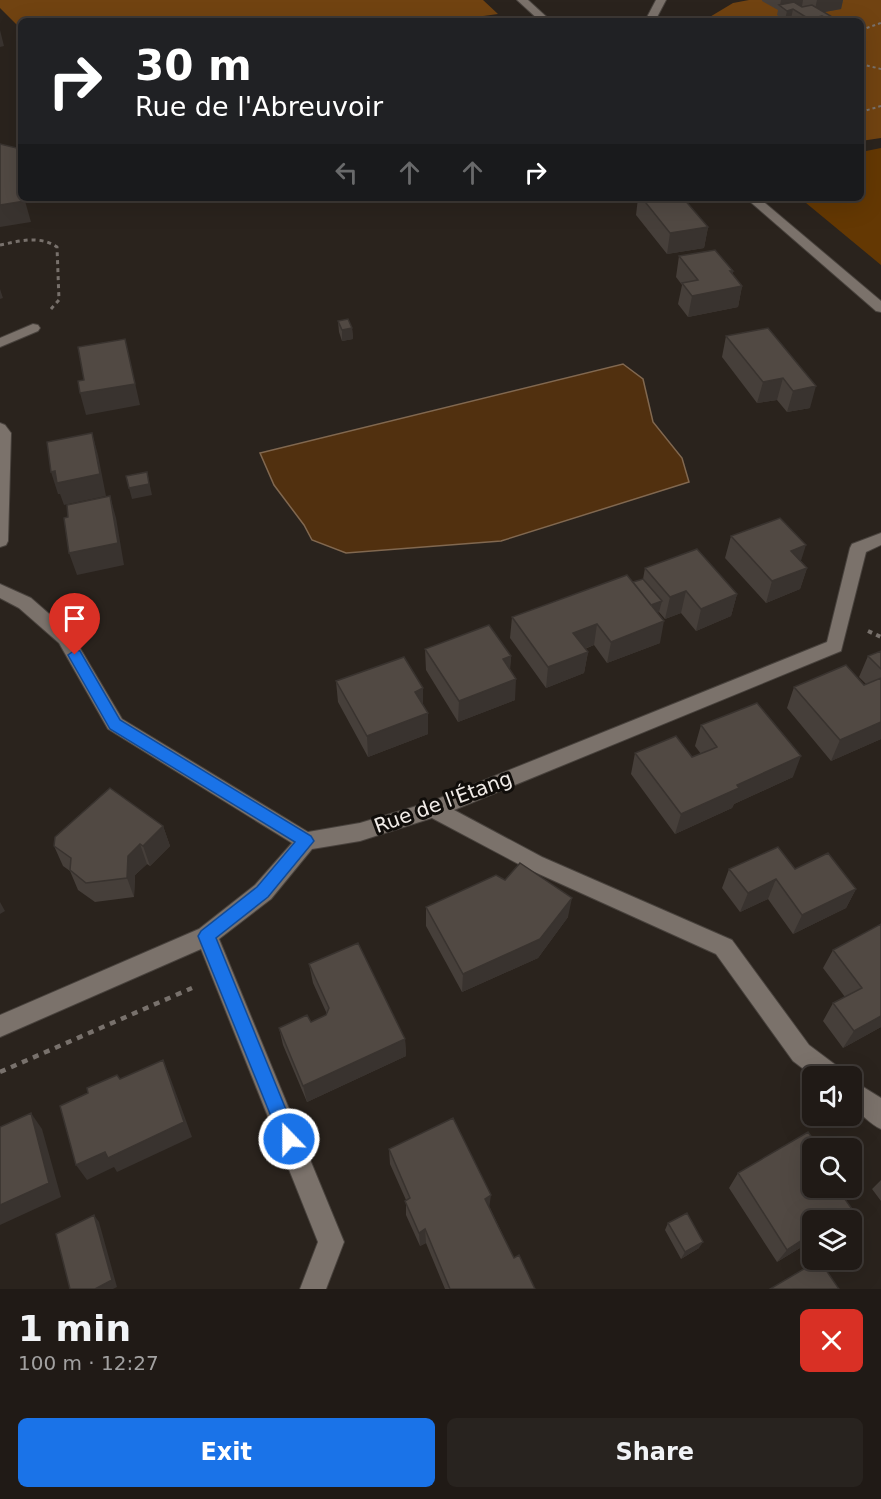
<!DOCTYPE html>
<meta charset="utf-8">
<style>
:root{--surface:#201a16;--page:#28231f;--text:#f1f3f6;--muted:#a2a1a1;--line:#3d3835;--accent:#1a73e8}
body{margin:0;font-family:"DejaVu Sans",sans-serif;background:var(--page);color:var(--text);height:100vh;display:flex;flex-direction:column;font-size:22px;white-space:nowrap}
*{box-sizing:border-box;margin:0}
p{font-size:20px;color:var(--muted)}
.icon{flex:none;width:33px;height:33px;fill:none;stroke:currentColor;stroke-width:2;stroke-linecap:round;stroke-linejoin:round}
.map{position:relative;height:1289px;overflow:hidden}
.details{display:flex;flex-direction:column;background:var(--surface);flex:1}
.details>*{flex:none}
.banner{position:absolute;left:18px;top:18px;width:846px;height:183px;border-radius:9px;box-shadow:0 6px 24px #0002,0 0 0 2px var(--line);background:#202124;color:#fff;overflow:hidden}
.buttons{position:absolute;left:802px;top:1066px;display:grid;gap:12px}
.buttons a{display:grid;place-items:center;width:60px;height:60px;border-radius:9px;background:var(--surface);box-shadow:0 6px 24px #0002,0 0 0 2px var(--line);font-size:30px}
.pin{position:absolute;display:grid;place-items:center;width:51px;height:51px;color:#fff;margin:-62px -26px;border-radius:50% 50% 50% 0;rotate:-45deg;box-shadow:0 0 6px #0007}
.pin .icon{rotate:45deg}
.me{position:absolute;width:66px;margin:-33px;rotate:338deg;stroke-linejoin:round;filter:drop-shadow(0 0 4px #0008)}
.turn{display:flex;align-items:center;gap:21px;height:126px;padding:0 18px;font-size:27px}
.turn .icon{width:78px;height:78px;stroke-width:2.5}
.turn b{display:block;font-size:42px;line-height:51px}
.lanes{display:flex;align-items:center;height:57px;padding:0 18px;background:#0003;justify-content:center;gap:30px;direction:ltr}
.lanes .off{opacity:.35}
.round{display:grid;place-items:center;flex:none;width:63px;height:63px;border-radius:9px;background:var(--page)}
.headline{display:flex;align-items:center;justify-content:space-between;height:102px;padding:0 18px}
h1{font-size:36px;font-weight:800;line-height:45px}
.cta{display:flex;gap:12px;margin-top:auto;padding:12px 18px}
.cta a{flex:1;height:69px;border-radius:9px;background:var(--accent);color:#fff;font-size:24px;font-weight:800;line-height:69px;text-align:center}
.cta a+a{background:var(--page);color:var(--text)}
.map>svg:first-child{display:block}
.green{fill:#643803}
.forest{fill:#714311}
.water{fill:#51300f;stroke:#816850;stroke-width:1.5}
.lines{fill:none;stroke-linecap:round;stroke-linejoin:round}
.minor-casing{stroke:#48423d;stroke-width:2}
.path-far3{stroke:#78716c;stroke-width:2;stroke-dasharray:3 3;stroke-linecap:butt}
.path-far2{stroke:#78716c;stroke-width:3;stroke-dasharray:4 4;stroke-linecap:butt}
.path-far1{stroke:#78716c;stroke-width:4;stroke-dasharray:4.5 4.5;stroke-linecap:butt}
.path{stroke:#78716c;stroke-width:4.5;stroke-dasharray:6 6;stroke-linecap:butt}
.minor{fill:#7b726b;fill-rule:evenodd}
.wall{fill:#463f3a}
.shaded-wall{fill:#39332f}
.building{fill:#514943;stroke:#39332f;stroke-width:1.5}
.route{fill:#1a73e8;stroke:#114b97;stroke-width:1.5}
.labels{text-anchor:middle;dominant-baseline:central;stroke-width:6;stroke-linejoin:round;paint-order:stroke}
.street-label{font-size:20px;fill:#f1ece8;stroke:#100d0a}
</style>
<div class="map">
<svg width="881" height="1289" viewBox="0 0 881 1289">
<rect width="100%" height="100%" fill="#2a231d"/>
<path class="green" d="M881 148V265L800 198H861V152Z"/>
<path class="forest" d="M0 0H483L498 14 447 21H21V29L0 8Z
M749 0H881V138L861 141V21H703L733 3Z"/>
<path class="water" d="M623 364 643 379 653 422 682 458 689 482 501 541 346 553 312 540 304 525 274 485 260 453Z"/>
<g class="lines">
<g class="minor-casing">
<path id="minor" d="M517 0H528L551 21H540Z
M656 0H666L655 21H645Z
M746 198H759L881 301V312L876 311Z
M33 324 38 325 40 328 38 331 0 347V338Z
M0 423 5 425 11 433 8 541 6 545 0 547Z
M881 533V545L866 552 841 651 454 810 542 857 732 940 809 1045 841 1069 845 1077H814L793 1061 716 954 528 869 432 818 360 841 312 849 271 899 219 939 344 1242 326 1289H300L318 1242 201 949 0 1037V1015L199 929 255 885 292 843 108 729 59 643 19 608 0 598V584L31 598 71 633 122 719 308 832 360 823 430 802 827 642 850 548 852 544Z
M852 1080 881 1098V1129C870 1124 862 1114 852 1107Z"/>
</g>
<path class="path-far3" d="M861 30 881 23
M861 64 881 69
M861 112 881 106"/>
<path class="path-far2" d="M0 245C20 241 39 235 57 247L59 300 51 309"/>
<path class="path-far1" d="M868 631 881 637"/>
<path class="path" d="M0 1072 192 988"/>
<use href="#minor" class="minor"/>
</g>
<path class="wall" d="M762 0H843L841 9 824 12 834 18 833 21H794L791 19 785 20 777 15 778 10 762 1Z
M638 198H683L708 227 704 248 667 254 636 215Z
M679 256 733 271 732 275 742 286 738 307 688 317 678 304 682 285 676 277Z
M338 321 352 328 353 339 342 341 339 332Z
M768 328 810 408 787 412 777 400 757 403 722 357 726 336Z
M731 536 801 561 807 568 800 589 766 603 725 558Z
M645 568 737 594 731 616 696 631 681 613 665 619 659 612 657 613 660 643 607 663 594 645 585 649 588 652 584 673 546 688 510 638 512 617 643 579Z
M425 649 511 656 510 670 515 700 458 722 426 670Z
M881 651V739L831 761 787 708 794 687 864 685 866 684 859 677 868 656Z
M336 681 423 688V705L428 713V734L368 757 338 702Z
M701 725 793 777 734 804 732 808 675 834 631 774 635 753 692 757 701 754 695 746Z
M163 826 170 846 150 866 147 864 135 875 134 897 95 902 78 890 70 871 63 866 54 846Z
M729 869H795L856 889 846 908 793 934 768 899 740 912 722 888Z
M426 907 568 917 538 958 462 992 426 926Z
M881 924V1027L843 1048 823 1021 833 1003 845 997 823 968 833 950Z
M309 964 405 1039 406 1056 307 1102 283 1045 279 1028 311 1022 326 1015 327 1014 313 983Z
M389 1149 490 1208 514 1258 535 1289H445L426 1243 420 1246 406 1215V1200L390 1164Z
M738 1173 813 1188 852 1209 842 1221H813V1240L777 1262 729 1188Z
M881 1180V1201L872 1189Z
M668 1223 699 1248 681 1259 665 1230Z"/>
<path class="shaded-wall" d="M781 0H803L802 6 785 10 780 6Z
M817 0H843L841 9 814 14Z
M793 9 791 19 785 20 787 11Z
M822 16 821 21H808L809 19Z
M0 30 4 46 0 47Z
M21 171V188L17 172Z
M25 201 31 222 0 227V205Z
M708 227 704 248 667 254 670 233Z
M730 271H733L730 288 742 286 738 307 688 317 692 296Z
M0 289 3 298 0 299Z
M352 328 353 339 342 341V330Z
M125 339 140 405 86 415 80 393Z
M783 378 777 400 757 403 763 382Z
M816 386 810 408 787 412 793 391Z
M92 433 98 455 106 496 64 505 60 494H58L51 472Z
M147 472 152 495 132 499 129 488Z
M110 496 116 518 124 565 77 575 69 553Z
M806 545 799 567 791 551Z
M807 568 800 589 766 603 772 581Z
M686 591 681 613 665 619 670 597Z
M737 594 731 616 696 631 701 609Z
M662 601 659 612 641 619 643 608Z
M664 621 660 643 607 663 611 642Z
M597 624 594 645 570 654 573 633Z
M588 652 584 673 546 688 548 667Z
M511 656 509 677 503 659Z
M516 679 515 700 458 722 459 701Z
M423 688V710L415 692Z
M428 713V734L368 757 367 736Z
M881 722V739L831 761 840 740Z
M801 756 793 777 734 804 732 808 675 834 681 814 737 785Z
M163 826 170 846 150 866 143 846Z
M140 844 147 864 135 875 134 897 127 878 128 856Z
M776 879 768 899 740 912 748 893Z
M856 889 846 908 793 934 802 915Z
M572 898 568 917 538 958 462 992 463 974Z
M0 902 5 911 0 914Z
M881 1016V1027L843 1048 854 1031Z
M405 1039 406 1056 307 1102 303 1086Z
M163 1060 170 1077 192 1137 117 1172 114 1167 87 1180 76 1165Z
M31 1113 42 1129 61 1197 0 1225V1205Z
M491 1195 489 1209 485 1199Z
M852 1209 842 1221H833Z
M94 1215 99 1222 117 1287 113 1289H95Z
M425 1229 426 1243 420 1246 419 1233Z
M813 1233V1240L777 1262 787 1250Z
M703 1242 699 1248 681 1259 685 1252Z"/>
<path class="building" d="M794 2 802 7 812 5 834 18 828 19 822 16 809 19 793 9 787 11 779 5Z
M0 144 21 149V171L17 172 21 187V198H24L25 201 0 205Z
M642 198H683L708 227 670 233Z
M715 250 733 271H730L742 286 692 296 682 283 698 280 679 256Z
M348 319 352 328 342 330 338 321Z
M768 328 816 386 793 391 783 378 763 382 726 336Z
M125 339 135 384 80 393 78 381 84 380 78 347Z
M92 433 100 474 57 483 55 471 51 472 47 442Z
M147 472 149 484 129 488 126 476Z
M110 496 118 543 69 553 64 518 68 517 67 505Z
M780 518 806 545 791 551 807 568 772 581 731 536Z
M697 549 737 594 701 609 686 591 670 597 645 568Z
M627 575 664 621 611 642 597 624 573 633 588 652 548 667 512 617Z
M643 579 662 601 651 605 633 582Z
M489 625 511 656 503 659 516 679 459 701 425 649Z
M881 651V669L868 656Z
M404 657 423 688 415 692 428 713 367 736 336 681Z
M846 665 864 685 881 678V722L840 740 794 687Z
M757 703 801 756 737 785 739 788 681 814 635 753 676 736 692 757 710 750 717 747 701 725Z
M110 788 163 826 143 846 140 844 128 856 127 878 86 883 70 870 71 858 54 846 55 837Z
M778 847 795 869 828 853 856 889 802 915 776 879 748 893 729 869Z
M520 863 572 898 540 939 463 974 426 907 496 875 505 880Z
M881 924V1016L854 1031 833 1003 862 988 833 950Z
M358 943 405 1039 303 1086 279 1028 307 1015 311 1022 326 1015 329 1008 309 964Z
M163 1060 184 1122 108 1158 105 1152 76 1165 60 1106 88 1093 87 1088 117 1075 120 1079Z
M31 1113 49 1183 0 1205V1127Z
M453 1118 491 1195 485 1199 499 1228 514 1258 519 1255 535 1289H450L425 1229 419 1233 405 1201 410 1198 389 1149Z
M808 1132 820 1149H813V1188H837L852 1209 833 1221H813V1233L787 1250 738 1173Z
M687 1213 703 1242 685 1252 668 1223Z
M94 1215 112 1280 95 1289H70L56 1234Z
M819 1260 839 1289H770Z"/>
<path class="route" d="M75 650 80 651 120 720 311 836 314 841 268 897 216 938 298 1139 296 1146 289 1148 283 1146 198 936 201 931 257 887 295 842 110 729 68 655Z"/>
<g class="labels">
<g class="street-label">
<text transform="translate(443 802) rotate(-20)">Rue de l'Étang</text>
</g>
</g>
</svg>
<div class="buttons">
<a><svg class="icon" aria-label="sound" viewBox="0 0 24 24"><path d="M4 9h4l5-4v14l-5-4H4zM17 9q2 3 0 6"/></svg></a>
<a><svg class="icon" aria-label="search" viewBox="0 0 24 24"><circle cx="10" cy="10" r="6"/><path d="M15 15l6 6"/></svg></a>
<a><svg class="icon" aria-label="layers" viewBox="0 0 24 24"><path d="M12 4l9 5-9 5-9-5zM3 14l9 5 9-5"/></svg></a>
</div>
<div class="pin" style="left:75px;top:655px;background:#d93025"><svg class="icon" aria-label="arrive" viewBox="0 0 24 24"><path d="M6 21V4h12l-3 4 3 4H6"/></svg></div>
<svg class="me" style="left:289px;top:1139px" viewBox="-20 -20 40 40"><circle r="17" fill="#1a73e8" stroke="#fff" stroke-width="3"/><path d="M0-11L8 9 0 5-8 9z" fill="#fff"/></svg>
<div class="banner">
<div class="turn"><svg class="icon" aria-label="right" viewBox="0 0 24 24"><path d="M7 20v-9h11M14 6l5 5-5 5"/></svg><div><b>30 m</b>Rue de l'Abreuvoir</div></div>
<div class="lanes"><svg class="icon off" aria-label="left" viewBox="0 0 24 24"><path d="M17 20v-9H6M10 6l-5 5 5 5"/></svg><svg class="icon off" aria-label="ahead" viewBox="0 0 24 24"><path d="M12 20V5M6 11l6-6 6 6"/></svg><svg class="icon off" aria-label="ahead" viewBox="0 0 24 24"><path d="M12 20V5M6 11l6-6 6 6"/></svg><svg class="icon" aria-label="right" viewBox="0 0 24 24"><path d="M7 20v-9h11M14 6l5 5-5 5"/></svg></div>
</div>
</div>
<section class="details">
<div class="headline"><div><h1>1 min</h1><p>100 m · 12:27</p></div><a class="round" style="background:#d93025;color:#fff"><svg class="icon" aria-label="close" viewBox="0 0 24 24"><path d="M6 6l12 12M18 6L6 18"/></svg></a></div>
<div class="cta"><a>Exit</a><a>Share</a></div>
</section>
